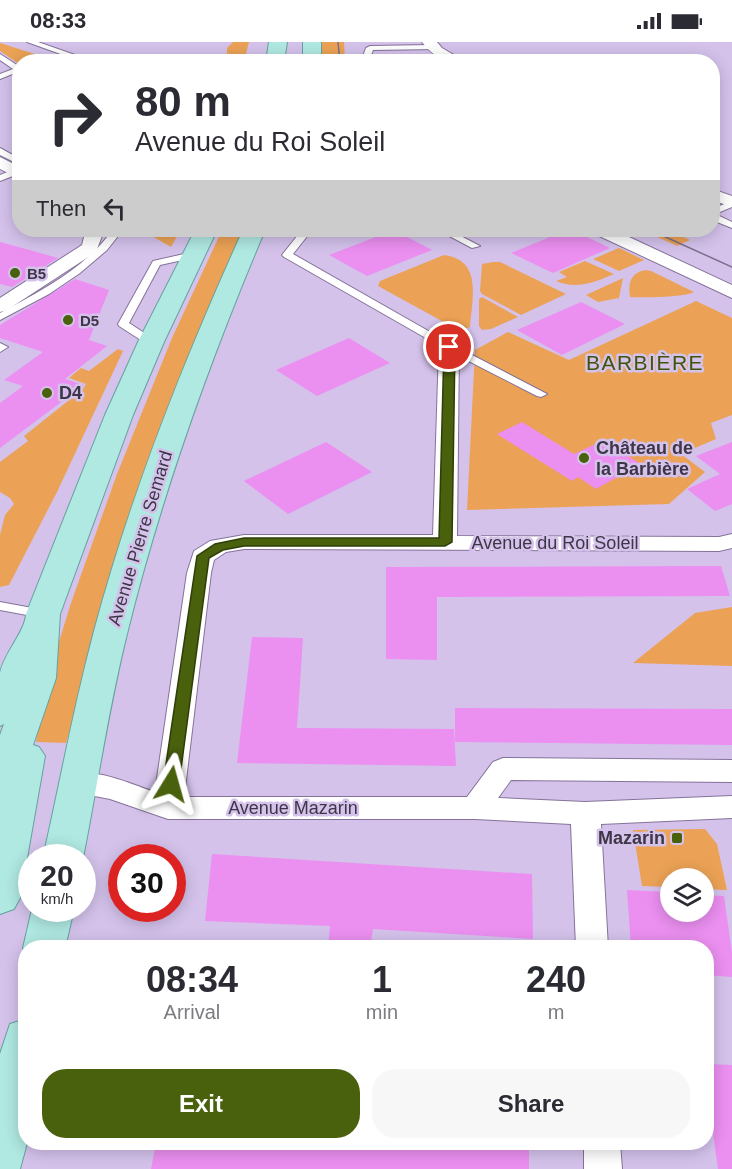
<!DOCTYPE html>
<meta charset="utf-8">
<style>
:root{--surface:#fff;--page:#f7f7f7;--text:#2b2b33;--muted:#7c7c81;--accent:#49600c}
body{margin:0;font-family:Helvetica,sans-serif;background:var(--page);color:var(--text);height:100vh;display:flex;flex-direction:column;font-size:22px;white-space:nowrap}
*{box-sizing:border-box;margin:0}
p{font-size:20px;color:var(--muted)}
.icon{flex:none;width:33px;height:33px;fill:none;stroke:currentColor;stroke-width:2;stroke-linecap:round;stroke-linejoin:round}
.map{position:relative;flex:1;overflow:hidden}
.details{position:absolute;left:18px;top:898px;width:696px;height:210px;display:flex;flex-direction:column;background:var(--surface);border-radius:24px;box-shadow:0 3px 15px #0003}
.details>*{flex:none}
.hud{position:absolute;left:12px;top:12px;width:708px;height:183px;border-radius:24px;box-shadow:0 3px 15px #0003;background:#fff;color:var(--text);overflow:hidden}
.buttons{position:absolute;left:660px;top:826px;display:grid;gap:12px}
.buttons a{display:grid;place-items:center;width:54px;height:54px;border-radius:50%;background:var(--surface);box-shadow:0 3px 15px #0003;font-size:30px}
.speed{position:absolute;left:18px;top:802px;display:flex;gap:12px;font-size:30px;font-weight:700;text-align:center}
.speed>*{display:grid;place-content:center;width:78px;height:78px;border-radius:50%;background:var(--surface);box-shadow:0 3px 15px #0003;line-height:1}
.speed small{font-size:15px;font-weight:400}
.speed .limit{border:9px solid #d22;background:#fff;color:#111}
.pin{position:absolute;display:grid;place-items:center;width:51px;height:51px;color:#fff;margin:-26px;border:3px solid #fff;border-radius:50%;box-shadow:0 2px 6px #0007}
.me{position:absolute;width:66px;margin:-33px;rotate:8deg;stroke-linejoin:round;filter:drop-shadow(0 0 4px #0008)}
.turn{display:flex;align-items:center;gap:21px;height:126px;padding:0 24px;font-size:27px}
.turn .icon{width:78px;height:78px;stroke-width:2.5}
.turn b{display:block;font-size:42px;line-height:51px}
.then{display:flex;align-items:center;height:57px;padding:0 24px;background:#0003;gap:12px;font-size:22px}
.eta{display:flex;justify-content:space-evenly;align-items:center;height:102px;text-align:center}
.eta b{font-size:36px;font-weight:700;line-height:42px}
.primary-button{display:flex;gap:12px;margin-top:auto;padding:12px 24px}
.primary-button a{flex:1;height:69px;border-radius:24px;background:var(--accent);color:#fff;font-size:24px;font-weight:700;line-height:69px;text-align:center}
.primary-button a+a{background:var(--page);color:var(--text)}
.status{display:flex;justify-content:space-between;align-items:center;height:42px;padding:0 30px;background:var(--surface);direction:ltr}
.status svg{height:16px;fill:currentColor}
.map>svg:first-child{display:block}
.green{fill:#eba256}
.building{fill:#eb8ff1}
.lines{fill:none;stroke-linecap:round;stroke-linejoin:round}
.lane-casing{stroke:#847399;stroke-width:2}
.street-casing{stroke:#847399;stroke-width:2}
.primary-casing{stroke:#65a19f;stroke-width:2}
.lane{fill:#fff;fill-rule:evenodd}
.street{fill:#fff;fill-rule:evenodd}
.primary{fill:#b0e9e2;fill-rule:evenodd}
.tram{stroke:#7b6f8a;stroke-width:1.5}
.route{fill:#49600c;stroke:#2f3e08;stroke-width:1.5}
.poi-dot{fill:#49600c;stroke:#d4c2eb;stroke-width:2}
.labels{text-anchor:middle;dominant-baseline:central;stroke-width:5;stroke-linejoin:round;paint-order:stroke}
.far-poi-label{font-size:15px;font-weight:bold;fill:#3d3647;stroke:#d4c2eb;text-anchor:start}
.poi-label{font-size:18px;font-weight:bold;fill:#3d3647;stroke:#d4c2eb;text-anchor:start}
.street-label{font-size:18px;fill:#3d3647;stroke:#d4c2eb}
.quarter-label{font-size:21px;letter-spacing:1.5px;fill:#405508;stroke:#d4c2eb}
</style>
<div class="status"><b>08:33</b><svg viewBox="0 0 49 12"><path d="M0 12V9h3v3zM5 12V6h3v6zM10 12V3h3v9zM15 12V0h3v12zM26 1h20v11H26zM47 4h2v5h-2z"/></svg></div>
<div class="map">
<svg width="732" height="1127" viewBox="0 0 732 1127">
<rect width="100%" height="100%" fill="#d4c2eb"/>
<path class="green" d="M233 0H249L244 19H230L227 17V6Z
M319 0H344L345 19H328V13H319Z
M0 1 57 19 20 20 19 22 0 9Z
M141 188 180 189 171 205Z
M222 188H245L206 272 169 364 66 701 36 700 49 632 71 561 117 432 172 296Z
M642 188H668L690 198 677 204Z
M619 206 644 218 619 229 593 217Z
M444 213C483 218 472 257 470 285L460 289 378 244 380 239Z
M585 219 614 232C595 240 577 248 556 239L567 235 559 230Z
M493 220H500L566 252 521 273 482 252 480 249 482 222Z
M645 228 651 229 694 250C687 255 640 256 630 255 628 242 630 231 645 228Z
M623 236 619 256 598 260 586 253Z
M482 255 518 275 491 287 482 288 479 284V257Z
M696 259 732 276V373L711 381 716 397 681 412 705 430 669 462 467 468 475 308 508 290 569 318Z
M118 307 123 309 57 450 9 543 0 545V493L5 473 14 462 10 456 0 450V420L28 399 24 394 83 347 86 342 69 336 81 326 89 329Z
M732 565V624L633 621 695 571Z
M705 787 717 802 727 848 704 847V837H670V845L642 844 633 788Z"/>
<path class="building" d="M394 188 432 208 367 234 329 213Z
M567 188H572L610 206 553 231 511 211Z
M0 200 33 209 58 216 12 245 0 242Z
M75 237 109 248 89 298 107 304 65 337 84 343 0 406V361L23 344 4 338 43 310 0 296V283Z
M581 260 625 282 562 313 517 288Z
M349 296 390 321 317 354 276 328Z
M522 380 574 412 602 399 641 422 596 447 578 435 572 439 497 392Z
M326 400 372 430 288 472 244 439Z
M732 400V462L715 469 687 447 720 432 696 414Z
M721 524 730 554 437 555V618L386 617V525Z
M252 595 303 596 297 686 454 687 456 724 237 721Z
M455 666 732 667V703L455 700Z
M212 812 532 832 533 897 373 887 370 906H328L330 884 205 879Z
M627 848 670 850V870H704V853L724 854 732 911V935L706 933V906H631Z
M706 1022 732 1023V1127H718L706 1040Z
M156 1101H529V1127H151Z"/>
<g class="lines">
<g class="lane-casing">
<path id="lane" d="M27 0H38L95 20H83Z
M433 3 437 5 436 7 373 8 370 16 363 14 366 6 370 4Z
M0 12 20 25V29L0 37V32L13 27 0 18Z
M0 106 20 117V123L0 113Z
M15 127 19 130 18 132 0 139V133Z
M732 159V165L715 172 732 180V186L712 178V167Z
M107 188H115L118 194 107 208 80 231 49 252 0 278V271C39 250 80 229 108 194Z
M302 188H312L293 212 453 303 547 352 541 355 537 354 445 307 284 215 282 213Z
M438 188H449L480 204 472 206Z
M498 188H511L514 190 509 193Z
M193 210 196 211V215L160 223 129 281 155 298V302H147L119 284 118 282 153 219Z
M0 301 8 305 0 310Z
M0 560 43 568 50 572 43 576 0 568Z"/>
</g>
<g class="street-casing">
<path id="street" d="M422 0H437L442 6 466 20C446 20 434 16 422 0Z
M0 115 20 125V137L0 127Z
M712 147 732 154V165L712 158Z
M83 188H101L103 191 96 210 7 268 0 270V256L82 203 85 191Z
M592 188H614L732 243V256L595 192Z
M449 299 456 301 459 305 457 494 719 495 732 492V506L719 509 244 507 226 510 214 518 211 531 184 755H467L493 720 503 716 732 718V740L511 738 498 756 585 760 732 754V776L601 782 608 906H576L571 782 475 777H168L110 757 69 749 64 741 69 733C96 725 130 742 155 750L187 531 194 509 210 499 244 493H433L439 305 442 301Z
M584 1101H620L622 1127H584Z"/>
</g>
<g class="primary-casing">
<path id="primary" d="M269 0H287L284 20H266Z
M303 0H321V20H303Z
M195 188H217L164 300 133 373 60 572 56 636 33 703 39 705 45 714 20 856 14 867 0 872V693L4 682 0 684C0 667 0 647 0 631 4 611 25 590 26 572L105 373 138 300Z
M243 188H265C210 318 162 451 128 588 109 663 98 740 83 816H43C60 740 74 664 94 589 131 451 184 318 243 188Z
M32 867H74L65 906H26V911L23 906Z
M26 977V1101H27L20 1127H0V1012L10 982Z"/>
</g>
<use href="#lane" class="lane"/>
<use href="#street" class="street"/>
<use href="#primary" class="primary"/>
<path class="tram" d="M338 0 340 20
M650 188 732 225"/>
</g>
<path class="route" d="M449 302 455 305 452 500 445 504H244L223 508 209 516 179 742 177 746H166L163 742 197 514 215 502 244 496H439L444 305Z"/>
<g class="poi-dot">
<circle cx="15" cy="231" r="6"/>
<circle cx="68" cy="278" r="6"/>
<circle cx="47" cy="351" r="6"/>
<circle cx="584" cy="416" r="6"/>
<rect x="671" y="790" width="12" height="12" rx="3"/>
</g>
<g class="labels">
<g class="far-poi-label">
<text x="27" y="231">B5</text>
<text x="80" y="278">D5</text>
</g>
<g class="poi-label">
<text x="59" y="351">D4</text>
<text x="596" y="406">Château de<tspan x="596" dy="21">la Barbière</tspan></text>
<text x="665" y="796" text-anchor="end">Mazarin</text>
</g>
<g class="street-label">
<text transform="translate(140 496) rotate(-73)">Avenue Pierre Semard</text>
<text x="555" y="501">Avenue du Roi Soleil</text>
<text x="293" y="766">Avenue Mazarin</text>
</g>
<g class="quarter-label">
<text x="645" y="320">BARBIÈRE</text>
</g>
</g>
</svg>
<div class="buttons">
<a><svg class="icon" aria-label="layers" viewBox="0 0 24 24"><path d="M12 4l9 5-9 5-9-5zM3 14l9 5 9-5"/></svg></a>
</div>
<div class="speed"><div>20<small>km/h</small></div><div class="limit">30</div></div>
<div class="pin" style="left:449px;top:305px;background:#d93025"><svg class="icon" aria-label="arrive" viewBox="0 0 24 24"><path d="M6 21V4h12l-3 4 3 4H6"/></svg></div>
<svg class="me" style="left:171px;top:742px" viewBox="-20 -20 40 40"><path d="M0-17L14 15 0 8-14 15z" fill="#49600c" stroke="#fff" stroke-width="4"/></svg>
<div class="hud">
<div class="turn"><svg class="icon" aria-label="right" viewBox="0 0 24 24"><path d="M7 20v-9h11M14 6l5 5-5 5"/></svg><div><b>80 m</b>Avenue du Roi Soleil</div></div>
<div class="then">Then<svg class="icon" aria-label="left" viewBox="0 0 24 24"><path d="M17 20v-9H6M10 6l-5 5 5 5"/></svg></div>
</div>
<section class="details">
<div class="eta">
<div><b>08:34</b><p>Arrival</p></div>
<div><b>1</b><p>min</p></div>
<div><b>240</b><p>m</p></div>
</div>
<div class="primary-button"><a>Exit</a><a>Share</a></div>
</section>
</div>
